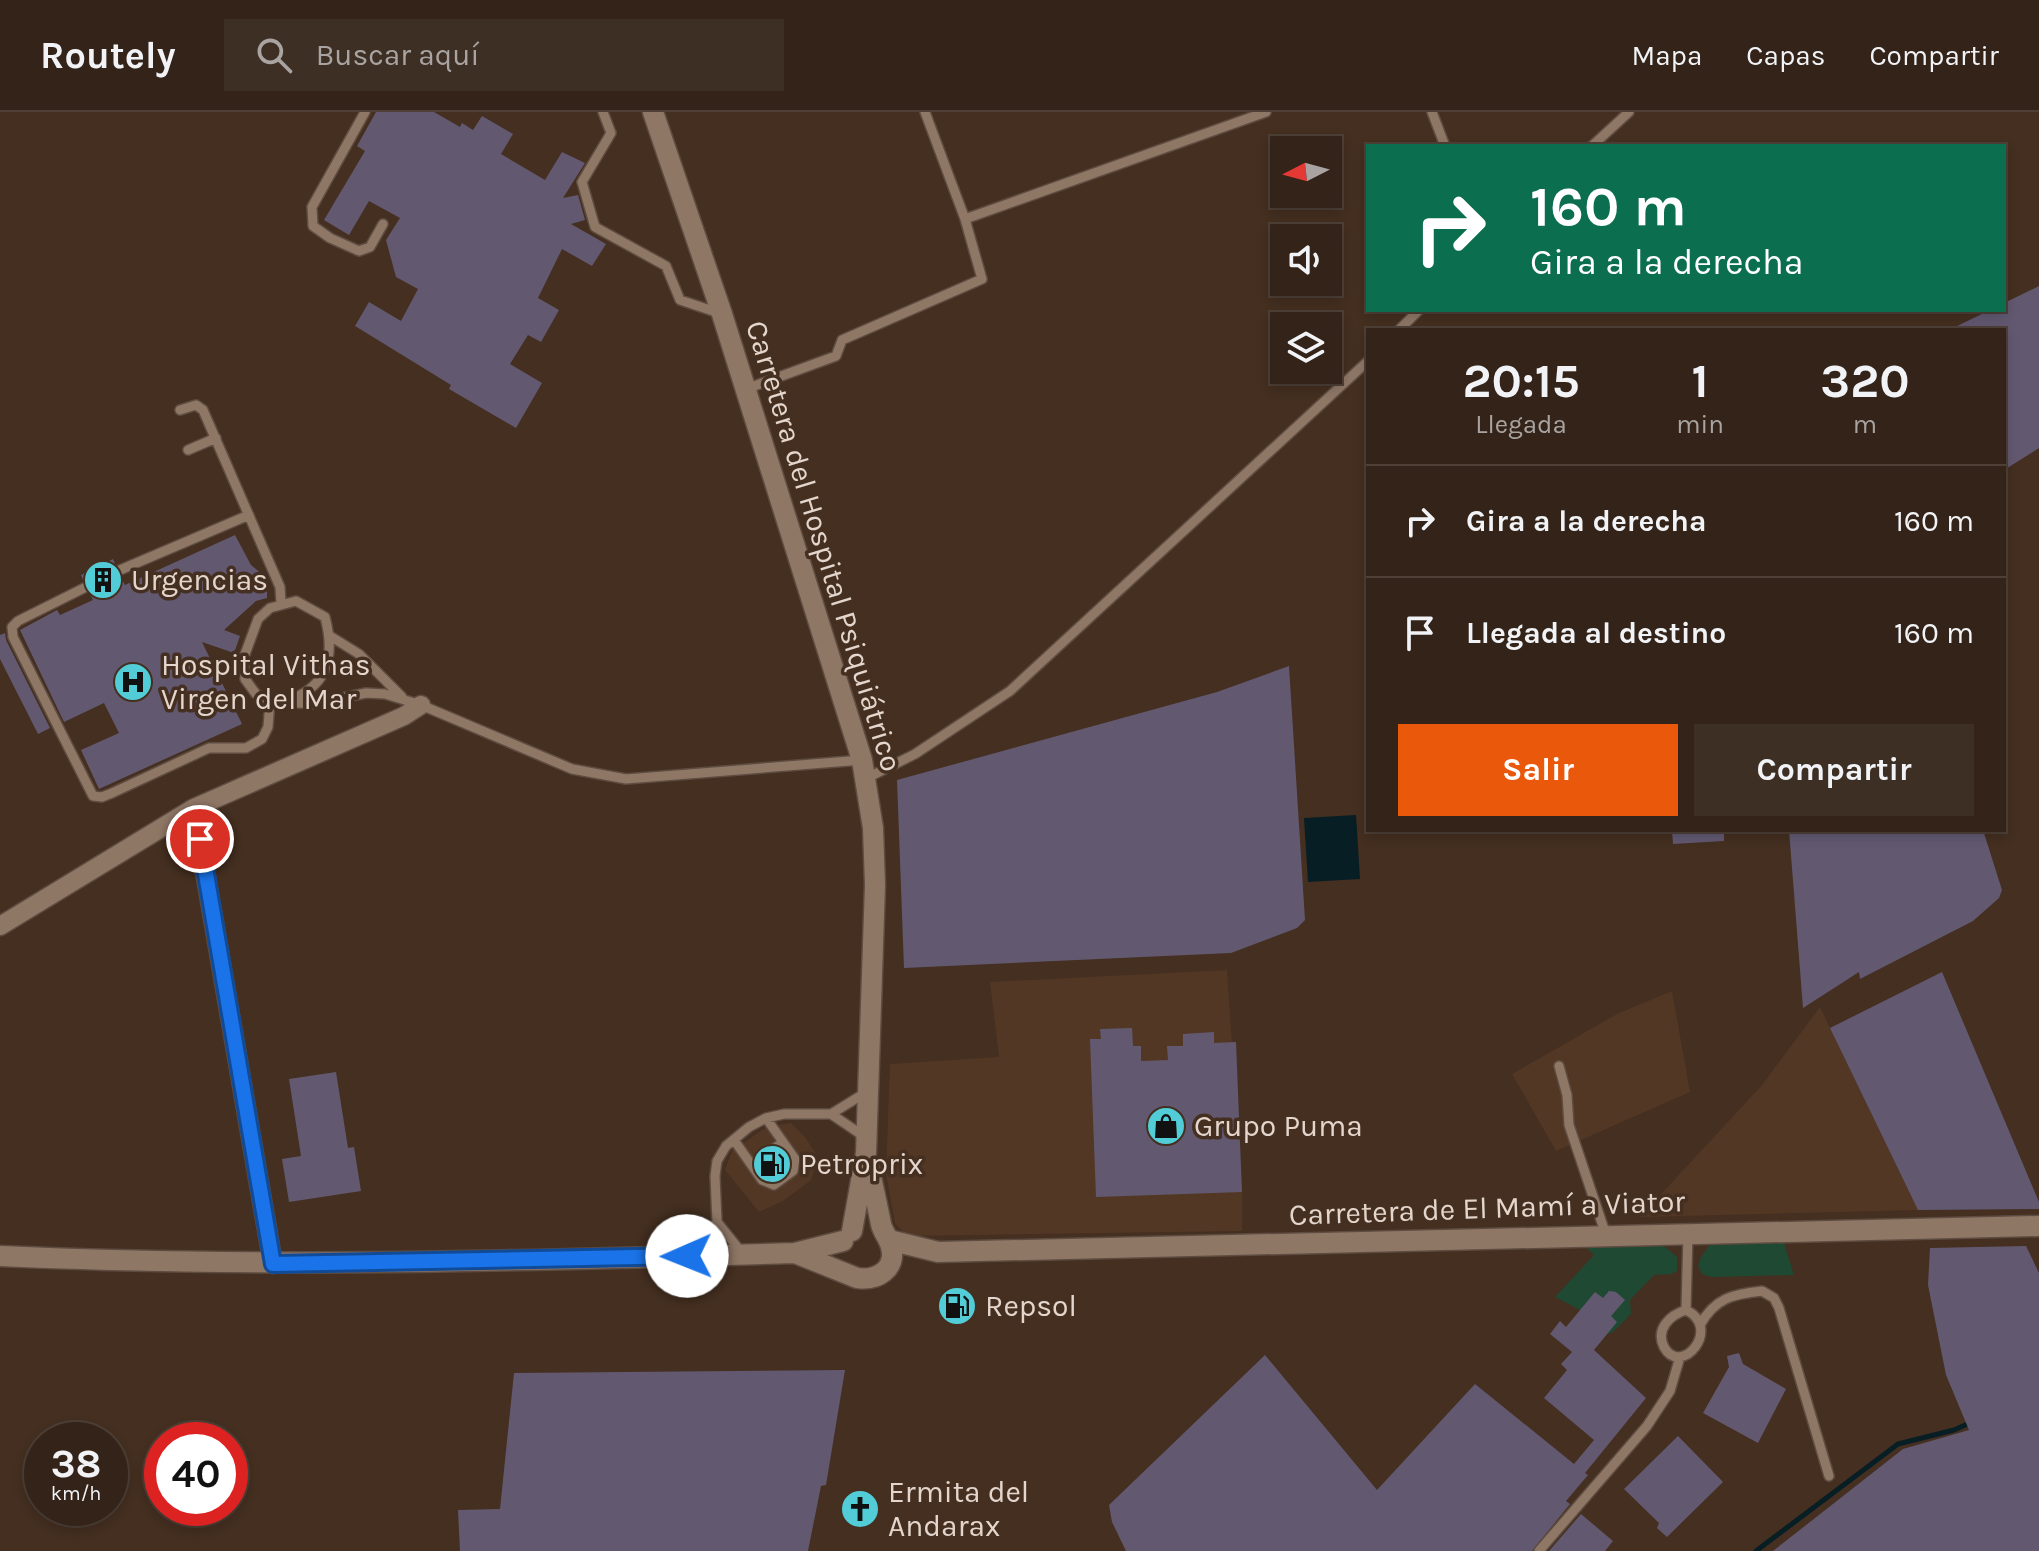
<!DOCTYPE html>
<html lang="es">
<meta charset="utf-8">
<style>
:root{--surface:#332318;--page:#3e2f25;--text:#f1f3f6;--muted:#a9a4a2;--line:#4e4037;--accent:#ea580c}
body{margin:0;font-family:Karla,sans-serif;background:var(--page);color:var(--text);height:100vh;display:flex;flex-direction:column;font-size:30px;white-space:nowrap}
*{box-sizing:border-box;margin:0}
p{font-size:26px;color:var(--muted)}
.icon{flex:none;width:44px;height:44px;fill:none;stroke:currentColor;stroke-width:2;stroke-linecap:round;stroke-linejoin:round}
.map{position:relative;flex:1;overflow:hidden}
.drawer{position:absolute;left:1366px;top:216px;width:640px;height:504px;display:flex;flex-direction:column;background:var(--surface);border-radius:0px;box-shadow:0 4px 12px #0003,0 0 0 2px var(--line)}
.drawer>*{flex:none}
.hud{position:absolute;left:1366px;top:32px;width:640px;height:168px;border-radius:0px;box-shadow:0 4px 12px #0003,0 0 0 2px var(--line);background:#0b6e4f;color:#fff;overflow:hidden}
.needle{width:52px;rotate:264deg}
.fabs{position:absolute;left:1270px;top:24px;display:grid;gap:16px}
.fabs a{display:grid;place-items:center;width:72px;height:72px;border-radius:0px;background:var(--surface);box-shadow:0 4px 12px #0003,0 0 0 2px var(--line);font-size:40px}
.speed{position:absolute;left:24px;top:1310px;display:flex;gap:16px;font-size:40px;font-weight:700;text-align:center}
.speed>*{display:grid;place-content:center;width:104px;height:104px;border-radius:50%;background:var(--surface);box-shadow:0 4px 12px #0003,0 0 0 2px var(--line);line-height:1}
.speed small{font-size:20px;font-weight:400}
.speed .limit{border:12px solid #d22;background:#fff;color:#111}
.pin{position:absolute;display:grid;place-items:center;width:68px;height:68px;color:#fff;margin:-34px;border:4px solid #fff;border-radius:50%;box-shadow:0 2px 8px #0007}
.me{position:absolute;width:88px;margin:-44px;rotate:269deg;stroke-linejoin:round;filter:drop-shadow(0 0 6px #0008)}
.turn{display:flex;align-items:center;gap:28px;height:168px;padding:0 32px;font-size:36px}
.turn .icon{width:104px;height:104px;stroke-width:2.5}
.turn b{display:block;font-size:56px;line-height:68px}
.eta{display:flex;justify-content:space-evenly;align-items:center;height:136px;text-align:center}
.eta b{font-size:48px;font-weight:700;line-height:56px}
.button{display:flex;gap:16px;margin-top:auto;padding:16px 32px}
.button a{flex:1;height:92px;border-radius:0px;background:var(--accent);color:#fff;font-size:32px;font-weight:700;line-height:92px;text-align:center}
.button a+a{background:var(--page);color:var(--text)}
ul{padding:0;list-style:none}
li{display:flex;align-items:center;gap:24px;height:112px;padding:0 32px;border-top:2px solid var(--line)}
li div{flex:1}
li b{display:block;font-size:30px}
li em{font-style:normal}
header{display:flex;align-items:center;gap:48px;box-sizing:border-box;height:112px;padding:0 40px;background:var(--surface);border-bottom:2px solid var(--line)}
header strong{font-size:38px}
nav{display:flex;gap:44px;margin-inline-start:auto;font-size:28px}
.search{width:560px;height:72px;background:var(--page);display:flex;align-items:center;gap:20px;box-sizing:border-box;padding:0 28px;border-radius:0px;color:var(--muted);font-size:30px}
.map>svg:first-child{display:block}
.built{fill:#523725}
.green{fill:#204933}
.water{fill:#081e25}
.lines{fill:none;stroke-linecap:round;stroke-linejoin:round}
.stream{stroke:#081e25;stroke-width:5}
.building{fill:#625971}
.service-casing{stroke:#5e4c40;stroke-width:12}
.minor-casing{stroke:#5e4c40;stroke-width:21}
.tertiary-casing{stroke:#5e4c40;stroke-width:23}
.service{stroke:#8f7766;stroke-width:9}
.minor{stroke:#8f7766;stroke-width:18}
.tertiary{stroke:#8f7766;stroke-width:20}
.route-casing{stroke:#114b97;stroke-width:20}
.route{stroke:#1a73e8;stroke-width:14}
.labels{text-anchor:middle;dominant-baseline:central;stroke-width:7;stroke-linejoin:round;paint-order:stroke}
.street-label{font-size:30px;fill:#e4d6cd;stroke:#442f20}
.poi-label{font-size:30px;fill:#e4d6cd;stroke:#442f20;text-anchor:start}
</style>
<header>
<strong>Routely</strong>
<div class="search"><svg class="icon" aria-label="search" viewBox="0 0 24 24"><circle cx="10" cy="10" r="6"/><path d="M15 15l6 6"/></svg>Buscar aquí</div>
<nav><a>Mapa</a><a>Capas</a><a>Compartir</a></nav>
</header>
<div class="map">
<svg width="2039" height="1439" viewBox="0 0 2039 1439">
<rect width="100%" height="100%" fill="#442f20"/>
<path class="built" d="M1227 858 1242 1080V1119L907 1124 895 1111 886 1061 890 952 999 945 990 870Z
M1672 879 1690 980 1556 1039 1512 962 1617 902Z
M1820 895 1918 1098 1640 1105 1762 973Z
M791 1011 805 1025 818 1045 811 1068 783 1089 759 1100 725 1058 732 1039 768 1014Z"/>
<path class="green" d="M1784 1131 1794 1163 1712 1165 1702 1162 1698 1154 1701 1145 1710 1132Z
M1664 1134 1677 1145V1159L1671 1162 1654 1163 1630 1188 1631 1202 1613 1220 1608 1222 1580 1198 1555 1185 1594 1143 1586 1135Z"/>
<path class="water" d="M1356 703 1360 767 1308 770 1304 706Z"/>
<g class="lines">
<path class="stream" d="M1756 1439 1898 1332 1954 1318 1972 1310"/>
</g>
<path class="building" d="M376 0H434L460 15 462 11 473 18 482 4 513 22 501 42 545 68 562 40 585 51 563 86 578 83 585 108 571 112 606 132 592 154 562 137 538 186 559 198 541 230 528 223 510 252 542 271 516 316 449 277 451 273 355 214 369 190 401 209 418 177 396 165 386 128 400 106 369 89 349 123 324 108 365 39 357 34Z
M2039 174V336L2004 358V218H1949L1990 198H2004V191Z
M235 423 251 453 267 466V486L256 489 224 518 240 524 234 541 202 530 242 612 99 677 81 638 119 621 104 591 64 610 20 518 57 498 60 503 93 488 90 482 121 466 125 473Z
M113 447 115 452 83 468 81 463Z
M5 521 6 528 50 616 38 622 0 547V523Z
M1289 554 1305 808 1297 816 1231 841 904 856 897 668 1217 580Z
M1672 718H1724V729L1673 732Z
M1789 718H1983L2002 778 1999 786 1973 809 1860 867 1859 860 1803 896Z
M1942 860 2039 1090V1097L1918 1098 1830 916Z
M1132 916 1133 934H1141V949L1168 948 1167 934H1183V922L1214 920V931L1236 930 1242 1080 1096 1085 1090 927H1101L1100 917Z
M336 960 348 1036 354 1035 361 1079 289 1090 282 1047 301 1044 289 967Z
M2026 1134 2039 1161V1439H1773L1903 1337 1969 1318 1946 1263 1928 1173 1930 1136Z
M1609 1179 1616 1180 1625 1188 1611 1204 1617 1210 1594 1238 1646 1286 1585 1361 1588 1363 1566 1389 1570 1392 1532 1439H1126L1112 1410 1109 1393 1265 1243 1377 1378 1475 1272 1574 1352 1594 1328 1544 1286 1567 1258 1561 1252 1572 1240 1550 1222 1560 1209 1566 1215 1595 1180 1603 1186Z
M1739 1241 1743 1252 1786 1277 1758 1331 1703 1301 1729 1255 1727 1244Z
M845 1258 826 1373 821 1374 808 1439H460L458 1398 500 1397 514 1261Z
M1678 1324 1723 1370 1667 1425 1657 1416 1659 1411 1624 1377Z
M1581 1402 1613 1429 1605 1439H1549Z"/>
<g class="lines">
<g class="service-casing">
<path id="service" d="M365 0 312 95 313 114 330 126 359 139 370 135 383 112
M603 0 611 21 582 70 595 115 666 154 680 188 719 201
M1432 0 1445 34
M1592 34 1629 0
M965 107 1266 0
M1399 218 1419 198
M746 277 836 244 842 228 982 167 965 107 925 0
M180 298 196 293 203 298 280 475 281 491
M188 338 216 326
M249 403 120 458 18 509 12 515 13 525 93 684 102 685 112 681 209 636H246L262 627 268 615 270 589
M330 524 359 542 402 585
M283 590C327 577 336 547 325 505L296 489 270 496 258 507 244 545 245 567 256 582 270 589 312 592 366 581 385 582 421 593 572 657 626 667 862 648
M865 667 915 642 1010 579 1368 249
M1559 954 1567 983 1569 1013 1606 1123
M831 1002 865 1025
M734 1028 762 1068 774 1073 793 1059 795 1047 766 1006
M752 1053 783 1030
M690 1141 717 1110
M742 1141 717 1110 715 1064 717 1049 726 1034 749 1015 766 1006 784 1002H831L865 981
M1686 1198C1723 1216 1681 1266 1664 1235 1655 1217 1670 1203 1686 1198Z
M1686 1198 1688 1121
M1700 1213C1715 1186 1733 1182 1762 1179L1774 1186 1779 1196 1829 1364
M1539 1439 1647 1314 1670 1279 1680 1245"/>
</g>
<g class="minor-casing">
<path id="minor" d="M194 696 273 1152
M0 814 194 696 404 604 421 593"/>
</g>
<g class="tertiary-casing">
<path id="tertiary" d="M653 0 722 202 862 648 873 716 875 773 866 1041 852 1119
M889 1128 938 1140 2039 1114
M795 1141 857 1166C877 1169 897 1157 891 1135 889 1126 883 1121 881 1112 877 1091 872 1071 868 1050
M0 1144C265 1156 530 1149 795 1141L843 1129"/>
</g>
<use href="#service" class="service"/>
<use href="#minor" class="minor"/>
<use href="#tertiary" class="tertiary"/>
</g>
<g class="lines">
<g class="route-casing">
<path id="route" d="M200 727 273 1152 687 1144"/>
</g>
<use href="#route" class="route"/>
</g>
<defs>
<g id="building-disc" transform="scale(2)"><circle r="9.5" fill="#52ccd6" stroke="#442f20"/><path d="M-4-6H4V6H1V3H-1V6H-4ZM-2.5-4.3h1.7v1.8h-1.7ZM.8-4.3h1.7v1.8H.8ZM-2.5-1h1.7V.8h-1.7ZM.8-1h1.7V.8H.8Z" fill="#111"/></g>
<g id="hospital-disc" transform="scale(2)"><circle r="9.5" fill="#52ccd6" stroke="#442f20"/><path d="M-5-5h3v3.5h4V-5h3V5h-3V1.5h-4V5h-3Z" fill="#111"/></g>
<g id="shop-disc" transform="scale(2)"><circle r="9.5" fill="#52ccd6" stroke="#442f20"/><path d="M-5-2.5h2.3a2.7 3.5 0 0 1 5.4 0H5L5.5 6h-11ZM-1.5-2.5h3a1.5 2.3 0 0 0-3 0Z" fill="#111"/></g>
<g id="fuel-disc" transform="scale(2)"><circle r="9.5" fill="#52ccd6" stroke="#442f20"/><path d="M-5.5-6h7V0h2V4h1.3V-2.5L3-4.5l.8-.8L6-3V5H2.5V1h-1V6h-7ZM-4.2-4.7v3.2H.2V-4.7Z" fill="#111"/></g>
<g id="church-disc" transform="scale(2)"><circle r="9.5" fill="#52ccd6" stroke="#442f20"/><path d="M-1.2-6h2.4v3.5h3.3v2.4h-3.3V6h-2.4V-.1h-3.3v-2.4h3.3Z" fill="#111"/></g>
</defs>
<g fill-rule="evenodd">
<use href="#building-disc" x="103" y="468"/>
<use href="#hospital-disc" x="133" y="570"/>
<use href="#shop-disc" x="1166" y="1014"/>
<use href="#fuel-disc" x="772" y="1052"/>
<use href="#fuel-disc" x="957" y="1194"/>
<use href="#church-disc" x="860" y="1397"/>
</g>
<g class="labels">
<g class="street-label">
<text transform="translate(824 434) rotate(73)">Carretera del Hospital Psiquiátrico</text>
<text transform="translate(1487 1096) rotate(-2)">Carretera de El Mamí a Viator</text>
</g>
<g class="poi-label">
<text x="131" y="468">Urgencias</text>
<text x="161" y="553">Hospital Vithas<tspan x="161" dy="34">Virgen del Mar</tspan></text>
<text x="1194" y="1014">Grupo Puma</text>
<text x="800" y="1052">Petroprix</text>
<text x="985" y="1194">Repsol</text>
<text x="888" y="1380">Ermita del<tspan x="888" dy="34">Andarax</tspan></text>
</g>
</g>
</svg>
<div class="fabs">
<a><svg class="needle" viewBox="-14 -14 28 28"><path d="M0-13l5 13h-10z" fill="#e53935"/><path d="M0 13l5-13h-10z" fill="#a9a4a2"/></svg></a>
<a><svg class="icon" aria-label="sound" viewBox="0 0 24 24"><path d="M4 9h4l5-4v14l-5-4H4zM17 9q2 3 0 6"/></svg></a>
<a><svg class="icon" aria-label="layers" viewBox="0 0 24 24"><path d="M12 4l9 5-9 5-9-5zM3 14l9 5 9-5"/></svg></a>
</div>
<div class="speed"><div>38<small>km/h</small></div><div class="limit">40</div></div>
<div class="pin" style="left:200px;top:727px;background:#d93025"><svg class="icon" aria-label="arrive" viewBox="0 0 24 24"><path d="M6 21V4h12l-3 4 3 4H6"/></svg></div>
<svg class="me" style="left:687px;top:1144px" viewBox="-20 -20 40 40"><circle r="19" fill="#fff"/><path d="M0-13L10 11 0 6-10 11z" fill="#1a73e8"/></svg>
<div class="hud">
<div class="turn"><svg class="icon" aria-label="right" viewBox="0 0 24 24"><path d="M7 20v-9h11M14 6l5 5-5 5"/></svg><div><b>160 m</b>Gira a la derecha</div></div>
</div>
<section class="drawer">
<div class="eta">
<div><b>20:15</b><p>Llegada</p></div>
<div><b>1</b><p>min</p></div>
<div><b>320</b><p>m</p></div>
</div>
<ul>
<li><svg class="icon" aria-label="right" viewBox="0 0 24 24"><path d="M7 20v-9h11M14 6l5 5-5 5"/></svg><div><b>Gira a la derecha</b></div><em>160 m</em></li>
<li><svg class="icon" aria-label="arrive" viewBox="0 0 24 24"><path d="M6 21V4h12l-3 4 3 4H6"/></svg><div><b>Llegada al destino</b></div><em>160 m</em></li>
</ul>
<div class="button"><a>Salir</a><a>Compartir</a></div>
</section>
</div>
